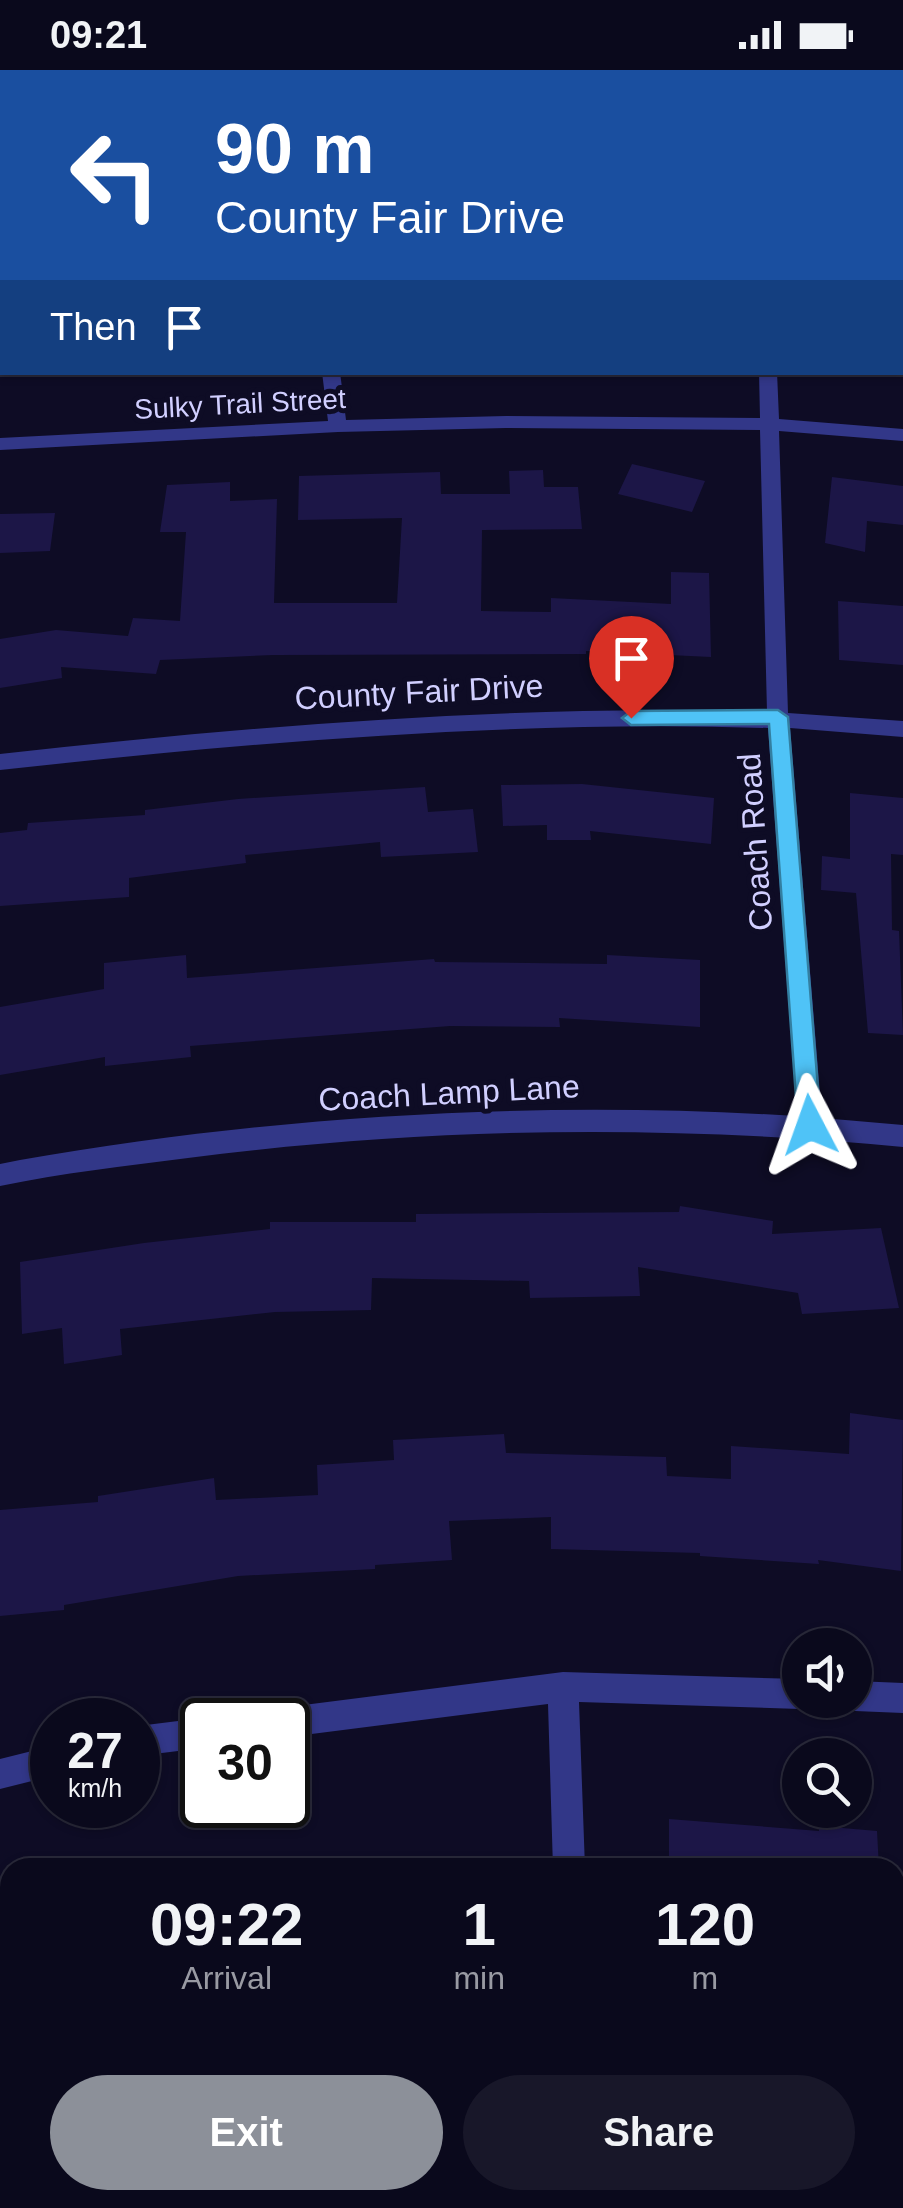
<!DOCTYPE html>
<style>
:root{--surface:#0a091c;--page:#181729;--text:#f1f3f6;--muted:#999aa3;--line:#2a2a3b;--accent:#8c9099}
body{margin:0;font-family:Arial,sans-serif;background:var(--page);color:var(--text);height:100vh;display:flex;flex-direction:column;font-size:38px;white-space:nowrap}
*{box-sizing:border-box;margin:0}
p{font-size:32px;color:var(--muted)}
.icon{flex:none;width:55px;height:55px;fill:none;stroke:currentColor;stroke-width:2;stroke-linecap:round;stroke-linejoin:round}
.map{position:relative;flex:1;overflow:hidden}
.sheet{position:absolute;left:0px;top:1788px;width:905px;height:352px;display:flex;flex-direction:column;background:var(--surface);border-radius:30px 30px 0 0;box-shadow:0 2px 8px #0004,0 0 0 2px var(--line)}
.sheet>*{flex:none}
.hud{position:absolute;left:0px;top:0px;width:905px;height:305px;box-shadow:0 2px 8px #0004,0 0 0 2px var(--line);background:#1a4fa0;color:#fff;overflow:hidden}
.fabs{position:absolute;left:782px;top:1558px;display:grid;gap:20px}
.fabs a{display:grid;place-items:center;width:90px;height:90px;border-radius:50%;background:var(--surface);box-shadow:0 2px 8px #0004,0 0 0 2px var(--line);font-size:50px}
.speed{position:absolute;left:30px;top:1628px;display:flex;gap:20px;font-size:50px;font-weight:700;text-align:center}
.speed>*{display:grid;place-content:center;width:130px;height:130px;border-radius:50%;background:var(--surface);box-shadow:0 2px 8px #0004,0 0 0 2px var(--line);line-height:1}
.speed small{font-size:25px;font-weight:400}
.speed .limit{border:5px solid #111;border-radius:15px;background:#fff;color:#111}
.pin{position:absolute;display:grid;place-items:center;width:85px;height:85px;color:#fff;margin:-102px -42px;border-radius:50% 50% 50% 0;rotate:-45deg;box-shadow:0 0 10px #0007}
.pin .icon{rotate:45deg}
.me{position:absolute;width:110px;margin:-55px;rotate:356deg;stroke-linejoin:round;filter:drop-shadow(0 0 8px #0008)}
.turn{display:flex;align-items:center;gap:35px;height:210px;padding:0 50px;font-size:45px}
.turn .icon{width:130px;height:130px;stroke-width:2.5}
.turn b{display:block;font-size:70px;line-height:85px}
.then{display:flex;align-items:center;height:95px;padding:0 50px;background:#0003;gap:20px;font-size:38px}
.eta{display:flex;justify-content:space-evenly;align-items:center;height:170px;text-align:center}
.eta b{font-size:60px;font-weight:600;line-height:70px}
.cta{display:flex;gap:20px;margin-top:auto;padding:20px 50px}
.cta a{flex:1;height:115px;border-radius:60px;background:var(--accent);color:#fff;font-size:40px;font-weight:600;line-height:115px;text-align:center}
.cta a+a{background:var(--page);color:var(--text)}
.status{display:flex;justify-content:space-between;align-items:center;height:70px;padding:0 50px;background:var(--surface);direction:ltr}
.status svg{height:28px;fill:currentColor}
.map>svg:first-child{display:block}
.building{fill:#1c1647}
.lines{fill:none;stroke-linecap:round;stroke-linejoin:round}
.minor{fill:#323788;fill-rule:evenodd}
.route{fill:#4fc3f7;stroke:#337fa1;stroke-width:2.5}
.labels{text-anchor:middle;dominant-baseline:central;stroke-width:10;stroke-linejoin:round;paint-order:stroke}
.far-street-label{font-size:28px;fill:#d1cfff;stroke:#0e0c25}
.street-label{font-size:32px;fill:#d1cfff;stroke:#0e0c25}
</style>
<div class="status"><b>09:21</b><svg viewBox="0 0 49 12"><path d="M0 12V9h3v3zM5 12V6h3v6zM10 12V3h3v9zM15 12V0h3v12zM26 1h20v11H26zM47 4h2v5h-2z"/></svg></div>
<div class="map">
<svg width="903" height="2138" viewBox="0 0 903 2138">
<rect width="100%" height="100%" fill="#0e0c25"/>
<path class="building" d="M632 394 705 411 692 442 618 424Z
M543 400 544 417H578L582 459 482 460 481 541 551 542V528L671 534V502L709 503 711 587 586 581V584L273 585 160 590 156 604 61 597 62 608 0 618V569L56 560 128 566 133 548 180 551 186 462H160L167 415 230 412V431L277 429 274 533H397L402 448 298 450 299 406 440 402 441 424H510L509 401Z
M832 407 903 416V455L867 451 865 482 825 473Z
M55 443 50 481 0 483V444Z
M838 531 903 536V595L839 590Z
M582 714 714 728 711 774 590 761 591 770H547V755L503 756 501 715Z
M425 717 428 742 473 739 478 782 381 787 380 772 245 785 246 793 129 808V827L0 836V763L27 760 28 753 145 745V740L238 729Z
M850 723 903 728V785L891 784 892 860 899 861 903 965 868 963 856 823 821 820 822 786 850 789Z
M186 885 187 908 434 889 435 892 607 894V885L700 890V957L559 948 560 957 450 956 190 976 191 987 105 996V987L0 1005V937L104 919V893Z
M680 1136 773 1151 772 1164 881 1158 899 1238 802 1244 798 1223 638 1197 640 1226 530 1228 529 1211 372 1208 371 1240 275 1242 120 1259 122 1285 64 1294 62 1258 22 1264 20 1192 144 1173 270 1159V1152H416V1144L679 1142Z
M850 1343 903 1350 901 1501 818 1490 819 1494 700 1486V1483L551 1479V1447L449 1451 452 1490 375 1495V1499L238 1506 64 1535V1540L0 1546V1440L98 1432V1426L214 1408 216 1430 318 1425 317 1395 394 1390 393 1370 504 1364 506 1383 666 1387 667 1406 731 1409V1376L849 1384Z
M669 1749 819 1761V1756L877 1761 879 1798H669Z"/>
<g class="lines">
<path class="minor" d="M343 0H371L373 2H345Z
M0 145H2V155H0Z
M322 302H340L346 350 506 346 760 348 759 302H777L779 349 903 359V371L779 361 788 643 903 651V667L790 658 822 1048 903 1055V1077C664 1054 427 1057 188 1088 125 1096 62 1103 0 1116V1094L20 1090C277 1045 537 1030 797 1046L768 658C511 650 256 672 0 700V684C256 656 510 634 767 642L760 360 506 358 338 362 0 380V368L328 351Z
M563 1602 800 1609V1630H813L800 1639 579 1632 585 1798H553L548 1634 288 1667V1650H274L277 1641 288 1637Z
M855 1611 903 1613V1643L855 1641 844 1637 842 1630H855Z
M202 1648 207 1650H202V1678L138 1686V1656Z
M52 1676V1706L0 1719V1689Z
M586 2130H620L623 2138H589Z"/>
</g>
<path class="route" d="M778 640 788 647 821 1055 818 1062H801L798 1055 769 654 631 655 622 648 631 641Z"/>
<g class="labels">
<g class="far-street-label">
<text transform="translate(240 334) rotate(-3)">Sulky Trail Street</text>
</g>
<g class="street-label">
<text transform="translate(419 622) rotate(-3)">County Fair Drive</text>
<text transform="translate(755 772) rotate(-94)">Coach Road</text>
<text transform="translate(449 1023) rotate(-3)">Coach Lamp Lane</text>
</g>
</g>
</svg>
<div class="fabs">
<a><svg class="icon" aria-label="sound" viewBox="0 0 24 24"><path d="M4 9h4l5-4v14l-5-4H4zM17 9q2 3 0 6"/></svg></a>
<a><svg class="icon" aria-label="search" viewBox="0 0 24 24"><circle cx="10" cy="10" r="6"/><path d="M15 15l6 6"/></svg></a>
</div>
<div class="speed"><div>27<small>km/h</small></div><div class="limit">30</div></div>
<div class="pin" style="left:631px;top:648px;background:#d93025"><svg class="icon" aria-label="arrive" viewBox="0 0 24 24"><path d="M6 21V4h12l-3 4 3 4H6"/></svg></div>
<svg class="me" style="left:810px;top:1055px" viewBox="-20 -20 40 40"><path d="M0-17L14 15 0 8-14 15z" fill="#4fc3f7" stroke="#fff" stroke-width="4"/></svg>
<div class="hud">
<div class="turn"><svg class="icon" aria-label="left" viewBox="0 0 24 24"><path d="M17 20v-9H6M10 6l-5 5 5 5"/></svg><div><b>90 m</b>County Fair Drive</div></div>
<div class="then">Then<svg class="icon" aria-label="arrive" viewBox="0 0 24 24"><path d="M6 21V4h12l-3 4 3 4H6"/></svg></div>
</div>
<section class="sheet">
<div class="eta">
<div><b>09:22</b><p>Arrival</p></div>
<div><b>1</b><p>min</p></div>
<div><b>120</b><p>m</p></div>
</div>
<div class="cta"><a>Exit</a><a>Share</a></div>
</section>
</div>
